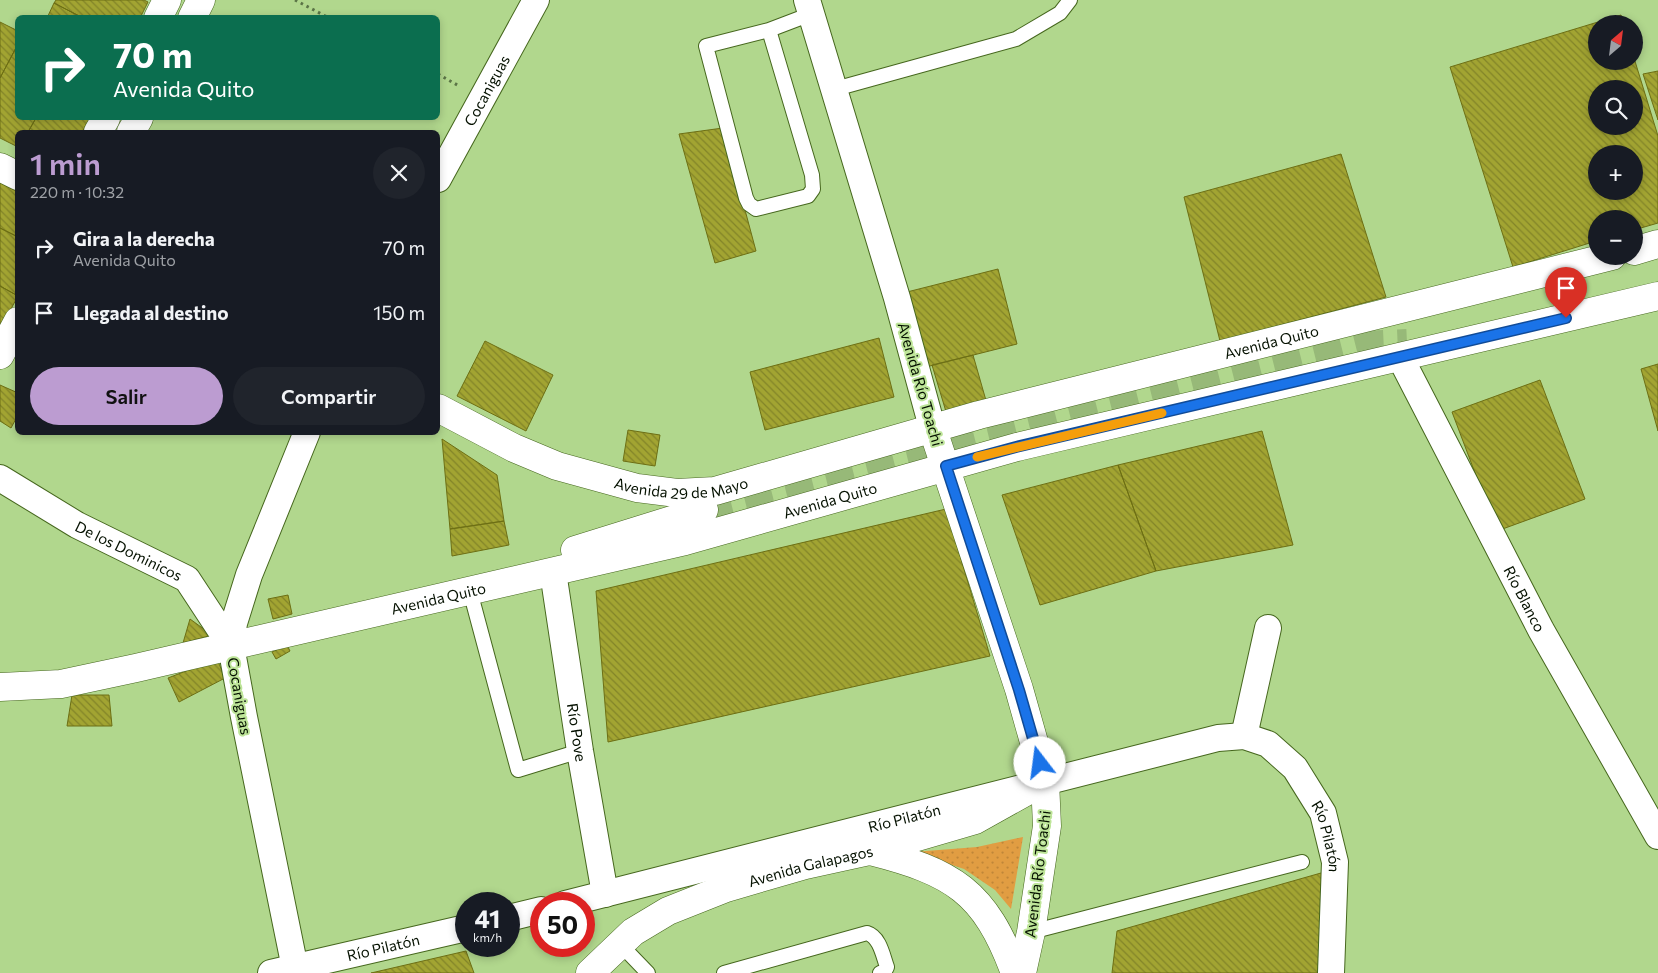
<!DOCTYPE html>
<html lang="es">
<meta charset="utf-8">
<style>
:root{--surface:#171b24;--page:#20242c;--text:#f1f3f6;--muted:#9ea1a6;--accent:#bc9cd1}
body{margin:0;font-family:Commissioner,sans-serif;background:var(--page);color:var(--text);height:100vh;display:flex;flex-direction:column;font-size:19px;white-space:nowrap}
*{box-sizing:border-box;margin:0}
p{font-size:16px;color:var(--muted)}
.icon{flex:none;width:28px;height:28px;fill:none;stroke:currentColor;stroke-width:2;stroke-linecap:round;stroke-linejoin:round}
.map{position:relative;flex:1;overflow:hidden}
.sheet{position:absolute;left:15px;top:130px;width:425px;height:305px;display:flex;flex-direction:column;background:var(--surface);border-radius:8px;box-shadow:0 2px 8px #0003}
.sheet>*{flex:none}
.guide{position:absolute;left:15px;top:15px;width:425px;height:105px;border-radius:8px;box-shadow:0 2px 8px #0003;background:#0b6e4f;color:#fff;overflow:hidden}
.needle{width:32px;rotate:28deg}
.tools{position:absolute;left:1588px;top:15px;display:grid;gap:10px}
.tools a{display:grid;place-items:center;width:55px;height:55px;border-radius:50%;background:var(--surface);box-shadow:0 2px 8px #0003;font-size:25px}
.speed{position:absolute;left:455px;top:892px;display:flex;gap:10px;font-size:25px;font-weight:700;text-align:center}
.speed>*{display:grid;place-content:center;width:65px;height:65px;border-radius:50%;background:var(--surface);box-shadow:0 2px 8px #0003;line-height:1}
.speed small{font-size:12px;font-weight:400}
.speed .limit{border:8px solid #d22;background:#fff;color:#111}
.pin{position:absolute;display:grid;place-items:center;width:42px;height:42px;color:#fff;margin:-51px -21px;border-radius:50% 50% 50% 0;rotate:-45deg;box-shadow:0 0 5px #0007}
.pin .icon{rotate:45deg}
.me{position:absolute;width:55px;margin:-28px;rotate:345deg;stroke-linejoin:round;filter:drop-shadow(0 0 4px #0008)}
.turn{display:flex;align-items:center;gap:18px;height:105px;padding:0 15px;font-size:22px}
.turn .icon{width:65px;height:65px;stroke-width:2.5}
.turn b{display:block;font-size:35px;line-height:42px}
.round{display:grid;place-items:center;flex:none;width:52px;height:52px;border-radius:26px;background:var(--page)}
.summary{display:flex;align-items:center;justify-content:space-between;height:85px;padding:0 15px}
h1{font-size:30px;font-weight:600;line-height:38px;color:var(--accent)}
.button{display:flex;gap:10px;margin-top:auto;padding:10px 15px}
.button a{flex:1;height:58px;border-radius:30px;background:var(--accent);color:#111;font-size:20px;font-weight:600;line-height:58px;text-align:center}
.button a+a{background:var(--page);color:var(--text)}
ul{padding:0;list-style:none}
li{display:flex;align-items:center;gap:15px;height:65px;padding:0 15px}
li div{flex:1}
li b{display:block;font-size:19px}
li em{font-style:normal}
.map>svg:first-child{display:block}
.grass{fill:url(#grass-dots)}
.building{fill:url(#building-back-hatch);stroke:#6d6f14;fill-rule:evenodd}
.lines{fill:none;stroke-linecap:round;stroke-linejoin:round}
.primary-tunnel{stroke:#97b978;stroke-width:28;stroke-dasharray:28 14;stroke-linecap:butt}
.lane-casing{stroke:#46671e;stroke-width:16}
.street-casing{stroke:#46671e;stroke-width:28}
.secondary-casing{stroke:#46671e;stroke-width:29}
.primary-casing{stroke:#46671e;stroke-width:29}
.path{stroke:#5b7446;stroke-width:3;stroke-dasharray:2.5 4;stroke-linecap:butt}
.lane{stroke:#fff;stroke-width:14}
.street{stroke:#fff;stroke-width:26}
.secondary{stroke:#fff;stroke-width:28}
.primary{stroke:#fff;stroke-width:28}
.route-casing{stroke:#114b97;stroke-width:12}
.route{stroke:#1a73e8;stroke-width:9}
.slow{stroke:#f59e0b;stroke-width:9}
.labels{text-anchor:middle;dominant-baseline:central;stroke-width:4;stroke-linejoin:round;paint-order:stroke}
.street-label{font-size:15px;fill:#051100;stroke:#bee599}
</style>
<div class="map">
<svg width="1658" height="973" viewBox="0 0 1658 973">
<defs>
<pattern id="grass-dots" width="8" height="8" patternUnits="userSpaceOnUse" patternTransform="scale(1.25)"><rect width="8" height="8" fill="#e19d42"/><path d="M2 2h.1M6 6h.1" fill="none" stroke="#c08638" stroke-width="1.8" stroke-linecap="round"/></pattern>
<pattern id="building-back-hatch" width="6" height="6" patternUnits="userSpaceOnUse" patternTransform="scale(1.25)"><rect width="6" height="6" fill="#a2a432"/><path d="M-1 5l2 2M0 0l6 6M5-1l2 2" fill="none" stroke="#828428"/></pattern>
</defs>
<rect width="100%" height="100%" fill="#b1d78d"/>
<path class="grass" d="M1023 837 1011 909 995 890 964 869 913 852 977 847Z"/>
<path class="building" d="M56 0H144L148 2 140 18H83L54 3Z
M54 3 83 18H47Z
M1621 15 1623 24H1596V61H1634V58L1658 136V223L1634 230V219H1596V241L1513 267 1450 67ZM1596 89H1634V126H1596ZM1596 154H1634V191H1596Z
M0 22 18 31V44L0 78Z
M18 44V118H36L28 132H18V147L0 138V78Z
M1658 71V120L1643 74Z
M36 118H90L82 132H28Z
M723 128 756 251 715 263 679 134Z
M1341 154 1386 297 1220 341 1184 197Z
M0 183 18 192V237L0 228Z
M0 228 18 237V296L0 286Z
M998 269 1017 344 926 367 907 292Z
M0 286 18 296 0 329Z
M879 338 894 397 765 430 750 372Z
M485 341 553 375 526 431 457 396Z
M973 355 987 404 947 415 932 365Z
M1658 364V431L1641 369Z
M1540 380 1585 499 1497 531 1452 412Z
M0 385 18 393V415L11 428 0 421Z
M628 430 660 435 655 466 623 461Z
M1262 431 1293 545 1156 571 1118 465Z
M442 439 497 475 504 521 450 529Z
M1118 465 1156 571 1040 605 1002 495Z
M946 509 990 656 608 742 596 591Z
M504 521 509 545 452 556 450 529Z
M288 595 292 614 273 619 268 599Z
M190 619 212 635 183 643Z
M287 645 290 651 276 659 272 652Z
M217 659 225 678 179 702 168 678Z
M72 695H109L112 726H67Z
M1328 871 1320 973H1112L1117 931Z
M466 951 474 973H371Z"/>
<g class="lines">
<path class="primary-tunnel" d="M704 510 1364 345 1407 343"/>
<g class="lane-casing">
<path id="lane" d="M769 30 812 175 813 189 808 196 756 209 749 204 746 198 706 46 769 30 811 14
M835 89 1016 39 1060 13 1070 0
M470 591 518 770 580 751
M1031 932 1302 862
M620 944 648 973
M724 973 867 933C880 937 883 956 887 967L885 971 880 973"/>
</g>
<g class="street-casing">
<g id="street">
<path d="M807 0 897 298 932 427"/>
<path id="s1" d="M438 179 536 0"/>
<path id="s2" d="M1400 357 1541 630 1658 836"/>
<path id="s3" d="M0 478 77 525 187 579 231 646"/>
<path id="s4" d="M553 572 580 751 605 894"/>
<path d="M1244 736 1268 628"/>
<path id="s5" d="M565 904 1218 738 1244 736 1268 744 1295 768 1323 813 1335 862 1331 973"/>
<path d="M509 918 541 910"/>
<path d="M295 968 244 717 231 646 234 623 249 575 307 432"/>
<path id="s6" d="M271 973 466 928"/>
</g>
</g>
<g class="secondary-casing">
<g id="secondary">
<path d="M158 18 167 0"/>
<path d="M192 18 201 0"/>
<path d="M98 132 106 118"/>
<path d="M131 132 139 118"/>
<path d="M0 355 18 321"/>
<path d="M932 427 1019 689 1045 781 1047 826 1031 932 1022 973"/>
<path d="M870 851C953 872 985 891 1015 973"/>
<path id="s7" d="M590 973 633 932 668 911 726 888 805 865 869 851 975 820 1045 781"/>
</g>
</g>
<g class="primary-casing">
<g id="primary">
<path d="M0 167 18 176"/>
<path d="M1634 251 1658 244"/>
<path id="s8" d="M438 408 514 448 557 466 637 488 677 493 715 491 979 415 1612 256"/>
<path d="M575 550 704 510"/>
<path id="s9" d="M0 687 61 684 136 668 685 541 1017 447 1658 296"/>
</g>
</g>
<path class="path" d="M295 0 329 18
M438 74 459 86"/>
<use href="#lane" class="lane"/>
<use href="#street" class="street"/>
<use href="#secondary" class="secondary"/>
<use href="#primary" class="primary"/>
</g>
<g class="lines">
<g class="route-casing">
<path id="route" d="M1040 763 1019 690 946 466 1016 447 1566 318"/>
</g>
<use href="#route" class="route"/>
<path class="slow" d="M977 457 1162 413"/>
</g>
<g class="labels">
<g class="street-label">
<text stroke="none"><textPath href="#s1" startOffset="101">Cocaniguas</textPath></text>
<text stroke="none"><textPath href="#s8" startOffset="870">Avenida Quito</textPath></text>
<text transform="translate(921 384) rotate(74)">Avenida Río Toachi</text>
<text stroke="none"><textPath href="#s8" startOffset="260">Avenida 29 de Mayo</textPath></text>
<text stroke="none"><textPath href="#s9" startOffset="852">Avenida Quito</textPath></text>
<text stroke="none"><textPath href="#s3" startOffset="148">De los Dominicos</textPath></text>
<text stroke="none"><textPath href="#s9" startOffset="448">Avenida Quito</textPath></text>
<text stroke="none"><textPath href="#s2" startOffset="272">Río Blanco</textPath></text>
<text transform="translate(240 696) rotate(80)">Cocaniguas</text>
<text stroke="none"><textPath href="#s4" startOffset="162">Río Pove</textPath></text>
<text stroke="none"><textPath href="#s5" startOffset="350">Río Pilatón</textPath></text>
<text stroke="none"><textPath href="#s5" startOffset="838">Río Pilatón</textPath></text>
<text stroke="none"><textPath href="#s7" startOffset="250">Avenida Galapagos</textPath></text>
<text transform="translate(1037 874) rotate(-83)">Avenida Río Toachi</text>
<text stroke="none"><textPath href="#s6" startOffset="115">Río Pilatón</textPath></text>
</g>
</g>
</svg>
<div class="tools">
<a><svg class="needle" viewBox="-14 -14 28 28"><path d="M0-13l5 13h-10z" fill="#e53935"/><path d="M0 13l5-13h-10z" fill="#9ea1a6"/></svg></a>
<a><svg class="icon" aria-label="search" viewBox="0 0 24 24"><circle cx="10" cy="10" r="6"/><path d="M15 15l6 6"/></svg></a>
<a>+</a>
<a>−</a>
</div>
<div class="speed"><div>41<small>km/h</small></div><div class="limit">50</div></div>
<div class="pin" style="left:1566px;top:318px;background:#d93025"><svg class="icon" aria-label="arrive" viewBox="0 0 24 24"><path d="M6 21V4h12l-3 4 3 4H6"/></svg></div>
<svg class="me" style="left:1040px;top:763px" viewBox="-20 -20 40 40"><circle r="19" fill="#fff"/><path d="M0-13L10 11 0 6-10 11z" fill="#1a73e8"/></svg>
<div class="guide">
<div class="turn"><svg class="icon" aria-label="right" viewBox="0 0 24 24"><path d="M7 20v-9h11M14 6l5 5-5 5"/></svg><div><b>70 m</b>Avenida Quito</div></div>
</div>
<section class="sheet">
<div class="summary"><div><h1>1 min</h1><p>220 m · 10:32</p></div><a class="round"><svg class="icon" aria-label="close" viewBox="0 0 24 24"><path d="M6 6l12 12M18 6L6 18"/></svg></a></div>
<ul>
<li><svg class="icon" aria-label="right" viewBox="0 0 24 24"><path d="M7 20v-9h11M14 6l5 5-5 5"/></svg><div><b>Gira a la derecha</b><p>Avenida Quito</p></div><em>70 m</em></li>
<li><svg class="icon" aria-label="arrive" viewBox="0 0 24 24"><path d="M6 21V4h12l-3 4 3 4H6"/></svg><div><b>Llegada al destino</b></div><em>150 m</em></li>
</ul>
<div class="button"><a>Salir</a><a>Compartir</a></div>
</section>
</div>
